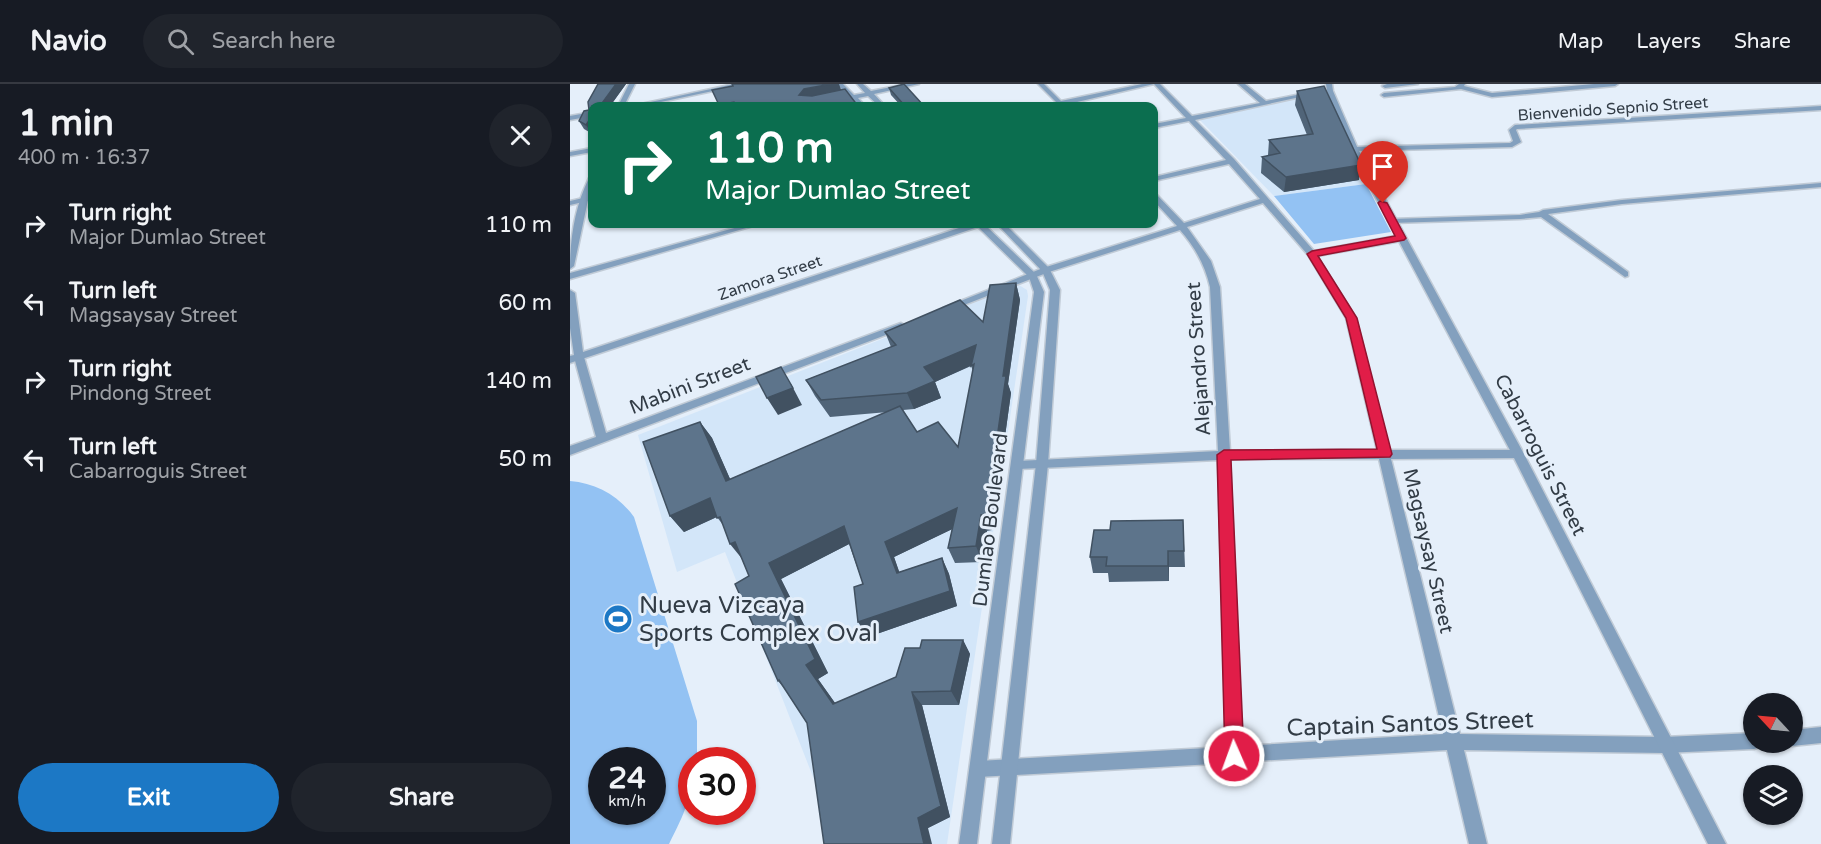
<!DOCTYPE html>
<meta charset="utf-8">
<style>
:root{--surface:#171b24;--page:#20242c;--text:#f1f3f6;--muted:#9ea1a6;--line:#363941;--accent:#1c78c5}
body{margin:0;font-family:"Varela Round",sans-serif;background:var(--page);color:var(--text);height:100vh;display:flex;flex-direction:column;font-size:22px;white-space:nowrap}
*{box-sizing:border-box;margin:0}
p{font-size:20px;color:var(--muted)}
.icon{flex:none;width:33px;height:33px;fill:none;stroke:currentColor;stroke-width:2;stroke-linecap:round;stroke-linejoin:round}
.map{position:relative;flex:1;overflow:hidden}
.panel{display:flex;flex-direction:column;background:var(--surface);width:570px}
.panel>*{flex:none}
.hud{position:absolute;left:18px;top:18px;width:570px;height:126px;border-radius:12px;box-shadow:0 2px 4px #0004;background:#0b6e4f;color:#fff;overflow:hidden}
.needle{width:39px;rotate:296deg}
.buttons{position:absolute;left:1173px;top:609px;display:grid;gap:12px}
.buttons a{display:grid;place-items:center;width:60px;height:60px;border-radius:50%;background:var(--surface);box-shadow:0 2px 4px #0004;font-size:30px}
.speed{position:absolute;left:18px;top:663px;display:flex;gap:12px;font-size:30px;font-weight:700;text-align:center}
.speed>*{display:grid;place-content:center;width:78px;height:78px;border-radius:50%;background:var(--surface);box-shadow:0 2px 4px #0004;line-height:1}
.speed small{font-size:15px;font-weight:400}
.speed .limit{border:9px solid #d22;background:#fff;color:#111}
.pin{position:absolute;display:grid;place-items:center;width:51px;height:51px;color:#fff;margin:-62px -26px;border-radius:50% 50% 50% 0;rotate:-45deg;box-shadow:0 0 6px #0007}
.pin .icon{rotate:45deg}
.me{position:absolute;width:66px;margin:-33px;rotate:358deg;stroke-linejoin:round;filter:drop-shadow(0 0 4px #0008)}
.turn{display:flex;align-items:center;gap:21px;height:126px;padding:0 18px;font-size:27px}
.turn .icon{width:78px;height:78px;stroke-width:2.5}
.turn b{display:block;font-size:42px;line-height:51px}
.round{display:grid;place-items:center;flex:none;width:63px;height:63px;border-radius:32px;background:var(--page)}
.headline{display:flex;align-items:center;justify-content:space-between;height:102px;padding:0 18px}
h1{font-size:36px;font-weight:700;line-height:45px}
.primary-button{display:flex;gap:12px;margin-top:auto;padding:12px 18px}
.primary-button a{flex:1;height:69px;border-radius:36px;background:var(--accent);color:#fff;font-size:24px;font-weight:700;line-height:69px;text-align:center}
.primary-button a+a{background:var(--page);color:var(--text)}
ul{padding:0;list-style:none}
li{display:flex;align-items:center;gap:18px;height:78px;padding:0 18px}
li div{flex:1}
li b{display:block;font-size:22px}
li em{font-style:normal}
header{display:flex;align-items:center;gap:36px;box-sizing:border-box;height:84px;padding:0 30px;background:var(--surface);border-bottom:2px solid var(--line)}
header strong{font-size:28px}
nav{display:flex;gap:33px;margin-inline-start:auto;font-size:21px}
.search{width:420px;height:54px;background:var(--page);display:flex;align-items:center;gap:15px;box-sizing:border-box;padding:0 21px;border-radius:33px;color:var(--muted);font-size:22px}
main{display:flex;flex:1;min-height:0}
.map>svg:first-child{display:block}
.built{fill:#d3e6f9}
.green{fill:#93c2f3;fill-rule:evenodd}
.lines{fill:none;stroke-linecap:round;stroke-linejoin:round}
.minor-casing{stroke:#c1cbd6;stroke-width:3}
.tertiary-casing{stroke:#c1cbd6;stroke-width:3}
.minor{fill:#83a0be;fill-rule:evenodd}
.tertiary{fill:#83a0be;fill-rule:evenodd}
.wall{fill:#506478;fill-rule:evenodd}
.shaded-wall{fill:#415161}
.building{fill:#5d748b;stroke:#415161;stroke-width:1.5}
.route{fill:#e11d48;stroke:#92132f;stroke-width:1.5}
.labels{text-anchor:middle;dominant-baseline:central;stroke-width:6;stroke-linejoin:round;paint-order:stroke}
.far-street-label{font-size:16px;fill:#323c46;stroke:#e5effa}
.street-label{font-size:20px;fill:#323c46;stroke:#e5effa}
.near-poi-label{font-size:24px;fill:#323c46;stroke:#e5effa;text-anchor:start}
.near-street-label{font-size:24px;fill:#323c46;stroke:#e5effa}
</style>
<header>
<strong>Navio</strong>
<div class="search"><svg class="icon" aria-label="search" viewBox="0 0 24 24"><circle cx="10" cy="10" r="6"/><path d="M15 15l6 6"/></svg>Search here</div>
<nav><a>Map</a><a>Layers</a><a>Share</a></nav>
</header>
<main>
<section class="panel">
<div class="headline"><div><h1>1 min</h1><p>400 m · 16:37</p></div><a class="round"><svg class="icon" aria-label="close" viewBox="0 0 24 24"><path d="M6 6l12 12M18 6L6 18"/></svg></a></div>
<ul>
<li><svg class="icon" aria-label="right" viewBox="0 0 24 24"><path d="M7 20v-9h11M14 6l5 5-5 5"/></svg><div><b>Turn right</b><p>Major Dumlao Street</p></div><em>110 m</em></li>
<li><svg class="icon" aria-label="left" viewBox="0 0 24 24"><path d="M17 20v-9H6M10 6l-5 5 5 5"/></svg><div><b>Turn left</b><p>Magsaysay Street</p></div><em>60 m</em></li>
<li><svg class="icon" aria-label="right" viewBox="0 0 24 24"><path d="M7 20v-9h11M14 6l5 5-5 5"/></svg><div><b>Turn right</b><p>Pindong Street</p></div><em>140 m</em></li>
<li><svg class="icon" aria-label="left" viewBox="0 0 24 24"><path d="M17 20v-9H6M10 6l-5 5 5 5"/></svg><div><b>Turn left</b><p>Cabarroguis Street</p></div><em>50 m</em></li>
</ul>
<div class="primary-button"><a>Exit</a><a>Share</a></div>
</section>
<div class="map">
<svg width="1251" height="760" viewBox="0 0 1251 760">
<rect width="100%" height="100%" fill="#e5effa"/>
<path class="built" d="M754 9 796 100 704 112 628 34 697 18Z
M449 201 457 206 458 212 377 760H260L245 698 155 468 107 488 68 351Z"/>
<path class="green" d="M796 100 821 148 744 160 704 112Z
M0 397C26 399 49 412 64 433L127 637V676H122C122 715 116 726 99 760H0ZM32 676H82V728H32Z"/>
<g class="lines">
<g class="minor-casing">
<path id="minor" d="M164 0H176L72 22H62Z
M468 0H474L491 17 572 0H590L622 32 690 19 668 0H675L696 17 741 8 744 10 625 36 664 75 744 167 831 151 835 154 831 157 747 172 786 234 819 366H948L954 370 948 374 821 375 890 650 1094 653 1184 649V658H1192L1190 663 1184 665 1094 669 894 666 917 760H899L877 666 668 678 664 680 661 679 408 693 402 691 400 685 402 679 408 677 656 663 648 376 448 385 442 381 448 377 648 367 640 203C635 181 625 163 610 146L479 188 381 226 378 227 373 224 473 184 607 142 584 117V111H587L614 139 690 115 659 80 584 97V93L656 76 619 37 584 44V40L616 34 584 0 490 22ZM693 119 738 171 776 234 807 366 660 367 650 203 641 177 617 143ZM660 375H809L873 650 672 662Z
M817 0H848L815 4 812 2Z
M889 0H895L894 2 922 9 1024 0H1048L1045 2 922 13 891 5 814 13 811 11 814 9 885 3Z
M1251 22V26L947 45 946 46 951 58 942 63 784 67 780 65 784 63 940 59 943 57 939 46 945 41Z
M22 28V32L0 36V32Z
M22 64V68L0 72V68Z
M1251 99V103L1052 120 978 130 1058 188V192L1055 193 971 133 950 135 822 139 818 137 822 135 950 131 969 128 973 126 1052 116Z
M22 112V116L0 121V117Z
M179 140H190L0 195V189Z
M331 239 336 242 334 244 0 371V362L26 353 4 273 5 271 9 270 14 273 36 349Z
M1251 643V659L1222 662 1216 660 1222 658V646Z"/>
</g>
<g class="tertiary-casing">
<path id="tertiary" d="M59 0H65L54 22H48Z
M267 0H273L284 11 295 9 287 0H293L301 7 337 0H349L304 10 315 22H309L298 12 288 14 295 22H289L282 15 246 22H236L239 20 278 12Z
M756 0H762L763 7 788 65 954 370 1156 760H1138L942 370 780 65 757 7Z
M19 94H22V104L18 116 4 182 0 185C0 154 5 122 19 94Z
M401 140H414L466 190 474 208 407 760H389L464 208 459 193 408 143 0 279V272L4 271 0 244V206L5 209 13 268Z
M427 140H435L479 184 490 206 478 380 440 760H422L466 380 480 206 472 187Z"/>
</g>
<use href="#minor" class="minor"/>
<use href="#tertiary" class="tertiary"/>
</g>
<path class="wall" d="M28 0H56L21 49 14 45 9 37 19 26Z
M319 4 354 22H331L321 11Z
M727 7 789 96 714 108 691 89 692 73 699 72 698 71 699 56 737 51 725 21Z
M446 199 450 216 438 300 441 309 422 446 417 447 412 478 385 479 378 464 382 445 324 473 329 488 372 474 379 490 387 522 298 553 293 500 279 460 211 495 258 589 248 595 265 619 326 593 350 564 393 556 400 570 389 621H352L380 733 358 744 237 639 214 604 208 597 179 492 171 473 153 441 147 433 114 448 100 432 130 338 142 354 160 395 318 328 260 333 245 312 236 296 321 263 315 248 413 238ZM401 282 403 287 388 363 347 348 333 326 344 325 371 314 365 298Z
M613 436 615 483H599V497L539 498 538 489H523L520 473 540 446Z"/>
<path class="shaded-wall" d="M46 0H56L40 22H30Z
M261 0H269L273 11 239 18 229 11 234 5Z
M164 18 166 22H149V21Z
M22 32V47L21 49 16 41Z
M791 81 789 96 714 108 716 93Z
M446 199 450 216 438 300 441 309 422 446 416 430 433 292Z
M406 261 411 277 365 298 371 314 344 325 337 309 354 283Z
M221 300 232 321 208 331 197 314Z
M130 338 142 354 168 413 156 397Z
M140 414 153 430 114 448 100 432Z
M387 424 393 440 324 473 335 504 327 489 315 458Z
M411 431 417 447 412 478 406 462Z
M274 442 283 458 211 495 258 589 248 595 275 633 263 620 236 581 199 479Z
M165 458 173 476 160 460Z
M598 467 599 483V497L598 482Z
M372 474 379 490 387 522 298 553 288 538Z
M393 556 400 570 389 621 381 607Z
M342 608 352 621 380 733 358 744 362 760H354L348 734Z"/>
<path class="building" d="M28 0H46L30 22H22V32L16 41 9 37 14 27 19 26 18 18Z
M162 0H261L234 5 229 11 242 12 275 5 288 22H166L164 18 149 21 142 6 163 2Z
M334 0 354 22H335L319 4Z
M754 2 791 81 716 93 692 73 710 69 699 56 743 50 727 7Z
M446 199 433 292H436L416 430 411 431 406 462 378 464 387 424 315 458 327 489 372 474 380 507 288 538 284 503 293 500 274 442 199 479 245 575 236 581 263 620 326 593 335 564H350L352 556H393L381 607 342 608 371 722 348 734 354 760H254L237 639 209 596 208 597 165 500 179 492 165 458 160 460 150 433 147 434 140 414 100 432 73 358 130 338 156 397 330 322 347 348 368 338 388 363 404 280 401 282 406 261 354 283 365 297 337 309 251 316 236 296 326 261 315 248 390 216 413 238 420 201Z
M211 283 223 304 197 314 186 293Z
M613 436 614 467H598V482H536L537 473H520L524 446H540L541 437Z"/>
<path class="route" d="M810 117 817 119 836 154 834 156 748 172 787 234 822 370 820 373 661 376 674 672 671 679 664 682 658 679 655 672 647 371 654 366 807 365 776 234 737 170 742 167 825 152 808 119Z"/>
<defs>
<g id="stadium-disc" transform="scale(1.5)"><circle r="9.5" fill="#1c78c5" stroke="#e5effa"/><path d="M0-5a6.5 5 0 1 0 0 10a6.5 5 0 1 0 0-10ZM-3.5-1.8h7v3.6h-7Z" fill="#fff"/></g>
</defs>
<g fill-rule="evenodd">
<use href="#stadium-disc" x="48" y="535"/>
</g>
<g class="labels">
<g class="far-street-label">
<text transform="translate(1043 25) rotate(-4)">Bienvenido Sepnio Street</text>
<text transform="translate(200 194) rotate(-19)">Zamora Street</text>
</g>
<g class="street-label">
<text transform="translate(629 275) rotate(-94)">Alejandro Street</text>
<text transform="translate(120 302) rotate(-21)">Mabini Street</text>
<text transform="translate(970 371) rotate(63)">Cabarroguis Street</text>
<text transform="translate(421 436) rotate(-83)">Dumlao Boulevard</text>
<text transform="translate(858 467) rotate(77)">Magsaysay Street</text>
</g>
<g class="near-poi-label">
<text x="69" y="521">Nueva Vizcaya<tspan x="69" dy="28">Sports Complex Oval</tspan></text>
</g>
<g class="near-street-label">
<text transform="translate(840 640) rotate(-2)">Captain Santos Street</text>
</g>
</g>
</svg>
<div class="buttons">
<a><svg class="needle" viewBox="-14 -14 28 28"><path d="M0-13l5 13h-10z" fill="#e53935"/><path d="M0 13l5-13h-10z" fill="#9ea1a6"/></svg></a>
<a><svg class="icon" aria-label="layers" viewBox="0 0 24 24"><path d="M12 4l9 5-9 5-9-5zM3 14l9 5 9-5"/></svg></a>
</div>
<div class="speed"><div>24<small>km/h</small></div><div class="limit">30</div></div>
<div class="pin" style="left:813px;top:119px;background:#d93025"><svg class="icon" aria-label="arrive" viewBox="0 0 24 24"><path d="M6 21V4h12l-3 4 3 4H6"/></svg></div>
<svg class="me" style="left:664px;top:672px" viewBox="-20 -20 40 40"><circle r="17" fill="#e11d48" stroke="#fff" stroke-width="3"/><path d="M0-11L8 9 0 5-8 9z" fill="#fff"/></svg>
<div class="hud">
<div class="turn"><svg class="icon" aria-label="right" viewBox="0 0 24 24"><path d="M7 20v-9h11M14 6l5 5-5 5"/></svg><div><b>110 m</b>Major Dumlao Street</div></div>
</div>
</div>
</main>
